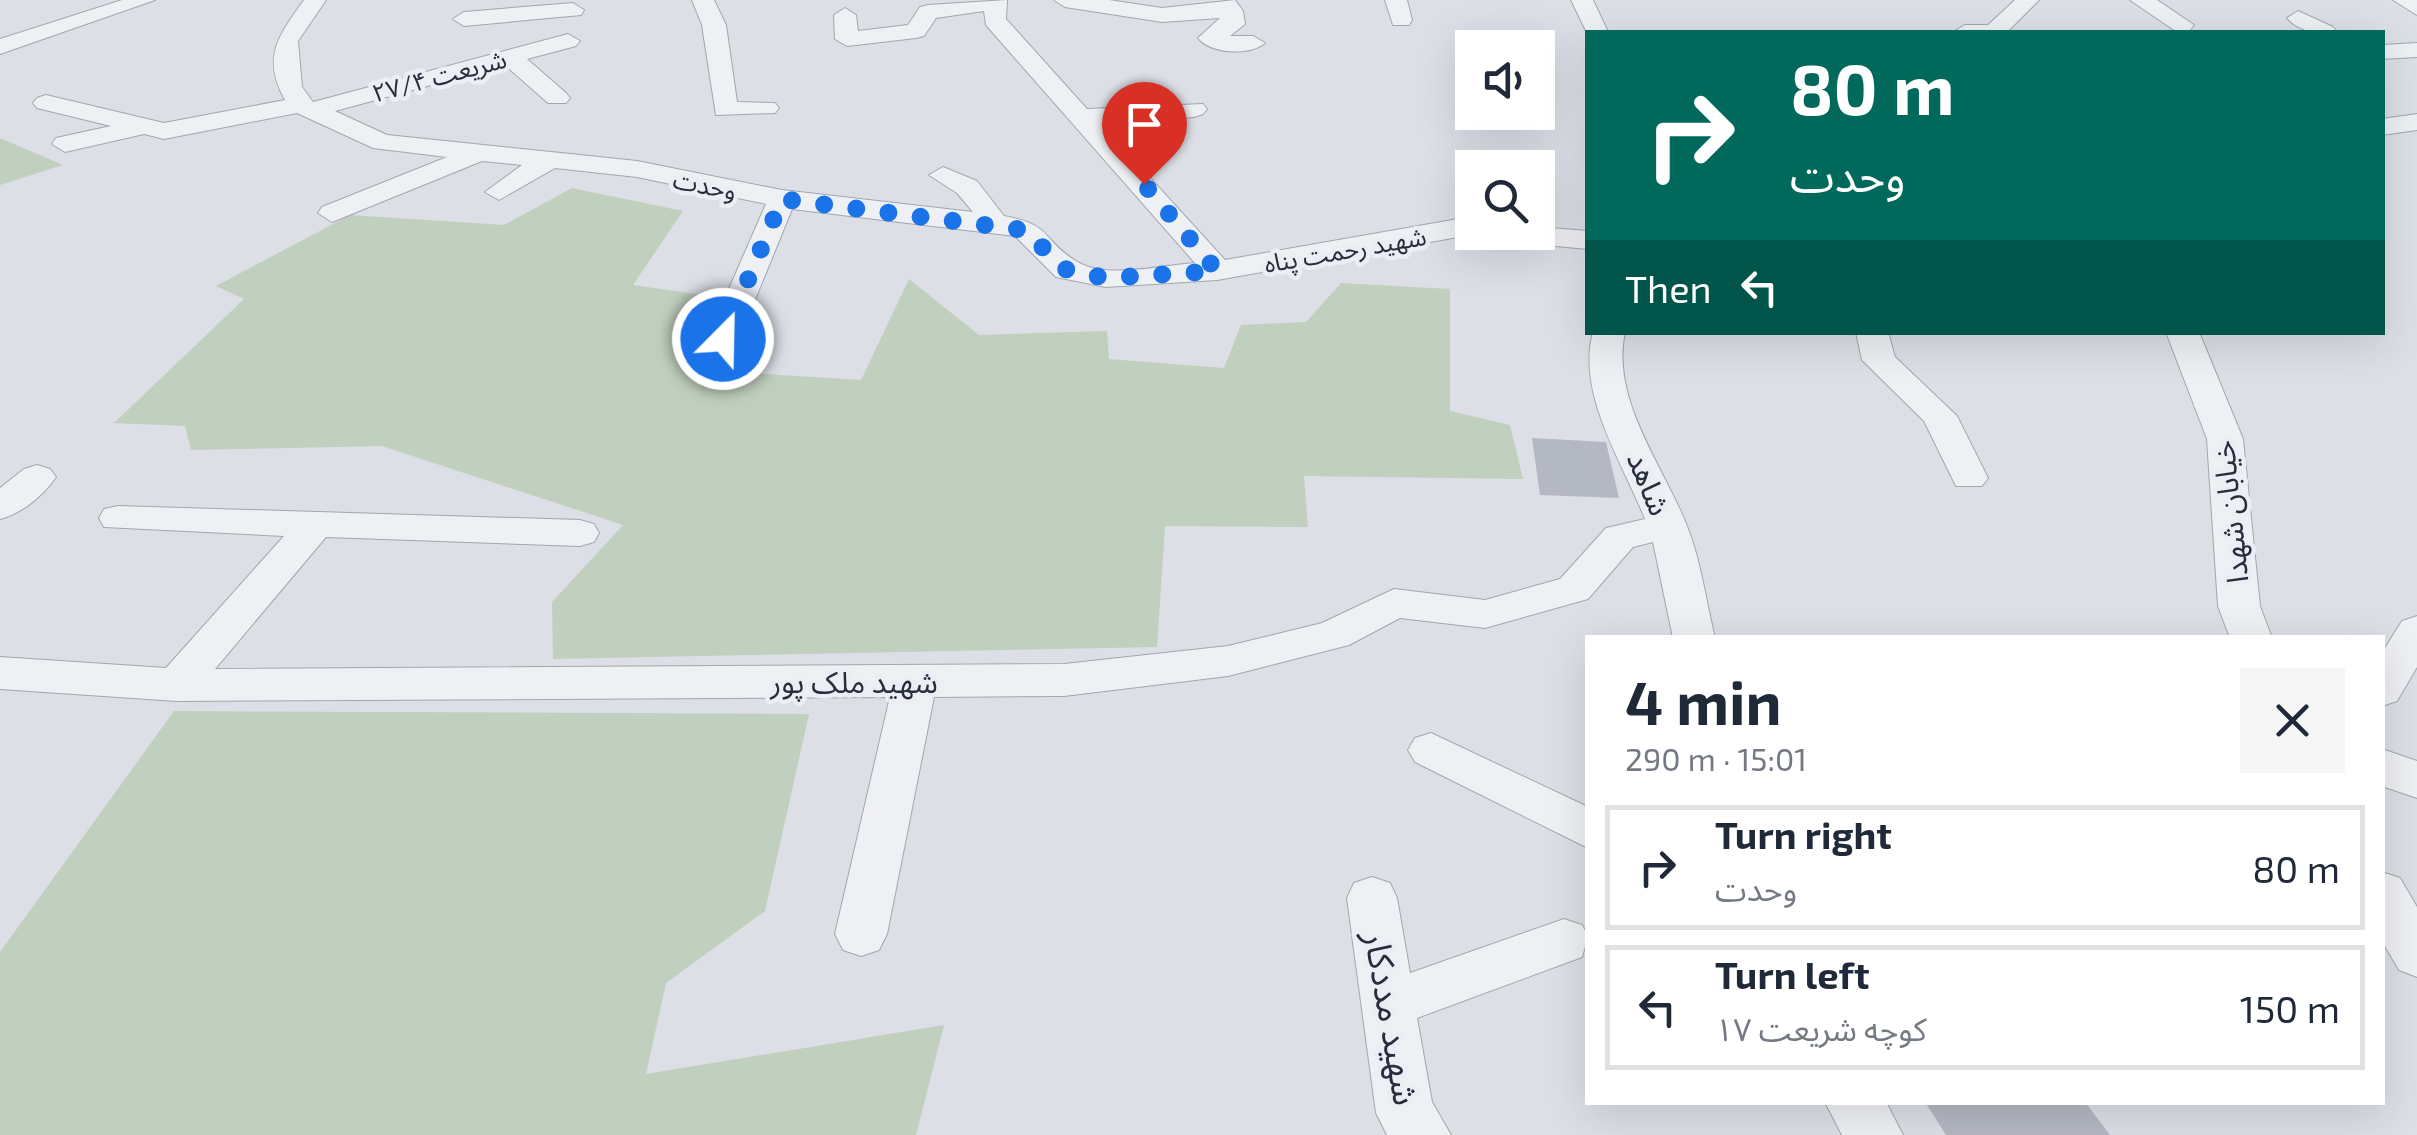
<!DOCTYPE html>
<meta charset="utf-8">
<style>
:root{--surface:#fff;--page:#f6f6f7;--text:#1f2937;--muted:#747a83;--line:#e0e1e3}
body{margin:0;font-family:"Exo 2","Noto Sans Arabic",sans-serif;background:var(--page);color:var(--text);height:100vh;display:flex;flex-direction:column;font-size:38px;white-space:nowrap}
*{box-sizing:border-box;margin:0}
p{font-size:32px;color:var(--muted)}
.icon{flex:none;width:55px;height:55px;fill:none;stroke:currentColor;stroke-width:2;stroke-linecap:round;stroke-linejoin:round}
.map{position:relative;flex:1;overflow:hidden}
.details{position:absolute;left:1585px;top:635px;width:800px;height:470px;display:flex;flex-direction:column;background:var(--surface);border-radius:0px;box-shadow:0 10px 40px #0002}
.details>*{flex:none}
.guide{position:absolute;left:1585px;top:30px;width:800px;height:305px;border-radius:0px;box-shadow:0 10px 40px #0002;background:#00695c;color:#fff;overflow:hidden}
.fabs{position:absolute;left:1455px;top:30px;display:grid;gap:20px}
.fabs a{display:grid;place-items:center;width:100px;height:100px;border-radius:0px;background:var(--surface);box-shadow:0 10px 40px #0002;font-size:50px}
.pin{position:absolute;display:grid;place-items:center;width:85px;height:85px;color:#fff;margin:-102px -42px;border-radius:50% 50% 50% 0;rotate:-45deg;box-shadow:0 0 10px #0007}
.pin .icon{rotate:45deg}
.me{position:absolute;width:110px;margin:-55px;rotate:23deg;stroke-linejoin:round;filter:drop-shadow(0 0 8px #0008)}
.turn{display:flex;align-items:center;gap:35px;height:210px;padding:0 40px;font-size:45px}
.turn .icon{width:130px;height:130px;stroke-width:2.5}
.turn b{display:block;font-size:70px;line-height:85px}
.then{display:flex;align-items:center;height:95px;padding:0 40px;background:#0003;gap:20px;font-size:38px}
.round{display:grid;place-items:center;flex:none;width:105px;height:105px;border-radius:0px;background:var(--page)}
.summary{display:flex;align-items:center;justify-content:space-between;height:170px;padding:0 40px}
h1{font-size:60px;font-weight:700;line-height:75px}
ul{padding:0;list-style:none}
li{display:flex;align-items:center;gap:30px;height:125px;margin:0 20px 15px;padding:0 20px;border:5px solid var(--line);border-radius:0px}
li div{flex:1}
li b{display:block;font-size:38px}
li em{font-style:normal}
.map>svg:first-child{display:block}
.green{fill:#c1cfbe}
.building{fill:#b4b8c2}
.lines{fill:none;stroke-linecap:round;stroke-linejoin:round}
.minor-casing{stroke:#a2a6af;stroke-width:2}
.minor{fill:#eff0f4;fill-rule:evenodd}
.route{stroke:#1a73e8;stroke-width:18;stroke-dasharray:0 32.4}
.labels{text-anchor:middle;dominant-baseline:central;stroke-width:9;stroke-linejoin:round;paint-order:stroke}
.far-street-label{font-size:25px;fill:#272d3b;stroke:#ebeef4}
.street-label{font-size:30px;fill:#272d3b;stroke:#ebeef4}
.near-street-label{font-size:35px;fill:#272d3b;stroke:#ebeef4}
</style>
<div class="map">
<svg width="2417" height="1135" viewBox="0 0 2417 1135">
<rect width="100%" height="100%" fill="#dcdfe6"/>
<path class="green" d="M0 138 63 165 0 185Z
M572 188 683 211 633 285 716 297 688 369 861 380 909 279 979 335 1107 331 1109 359 1224 368 1241 325 1306 322 1341 283 1450 289V411L1510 425 1523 479 1304 476 1308 527 1165 526 1157 647 553 659 552 602 623 525 382 446 191 450 185 426 114 423 244 299 216 286 350 215 504 225Z
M174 711 809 714 765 911 666 983 646 1074 944 1025 916 1135H0V952Z"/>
<path class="building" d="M1532 438 1606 442 1619 498 1540 495Z
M1925 1102H2085L2110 1135H1946Z"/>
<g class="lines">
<g class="minor-casing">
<path id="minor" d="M122 0H155L0 54V39Z
M304 0H326L298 41 302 87 313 102 568 34 580 41 576 46 527 59 566 93 570 98 566 103H548L505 65 335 111 387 135 637 161 782 190 973 212 957 193 929 175 943 167 977 181 1004 216C1054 225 1041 240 1076 261 1105 280 1162 265 1195 263L986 25 984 11 936 18 924 36 916 38 847 46 835 39 834 15 845 8 856 15 858 31 908 25 920 7 928 5 1007 0 1006 19 1087 109 1203 104 1207 109 1203 114 1194 117 1101 124 1225 260 1458 219 1472 221V232H1538V227L1588 231V249L1458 237 1217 280 1106 287 1056 277 1015 236 792 209 739 339 735 346H711L707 339 766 204 637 177 555 168 499 200 485 192 522 165 482 161 332 222 318 213 322 207 447 157 373 148 297 113 164 139 144 134 65 152 52 144 56 138 111 126 37 108 33 103 37 98 46 95 164 123 285 100C261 57 279 35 304 0Z
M692 0H714L726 25 737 102 775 103 779 108 775 113 716 115 702 25Z
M1054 0H1109L1162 8 1235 0 1243 11 1245 24 1230 36H1253L1265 43C1250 56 1211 54 1198 38L1220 18 1162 22 1065 7Z
M1385 0H1407L1412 20 1409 25H1393Z
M1571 0H1593L1608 32 1588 35Z
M2015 0H2039L2007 32H1953L1965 25H1988Z
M2130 0H2157L2194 25 2190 30H2174Z
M2393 0H2417V15Z
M573 3 584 10 581 15 464 26 453 19 464 12Z
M2298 11 2333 27 2337 32C2318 33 2300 33 2287 18Z
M2417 43V57L2382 59V45Z
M2417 114V130L2382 135V119Z
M1593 332H1625C1610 399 1664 467 1687 526 1701 561 1706 601 1715 638H1673L1653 542 1633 547 1588 599 1485 628 1400 618 1349 645 1228 676 1064 696 934 697 887 934 879 950 861 956 843 950 835 934 890 697 177 701 0 689V657L166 668 284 536 104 527 99 518 104 509 118 506 580 520 594 524 599 533 594 542 580 546 326 537 215 669 1064 664 1228 646 1322 623 1394 589 1485 600 1560 579 1606 528 1645 519C1623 463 1576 394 1593 332Z
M1856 332H1888L1895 357 1957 416 1988 478 1982 486H1956L1924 421 1862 360Z
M2166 332H2199L2243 439 2260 606 2272 638H2230L2218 606 2207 439Z
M37 465 50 469 56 477C44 495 21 514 0 519V488L24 469Z
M2417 616V667L2397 701 2382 706V653L2402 621Z
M1431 733 1588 807V848L1415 762 1408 750 1415 738Z
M2382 749 2417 761V798L2382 786Z
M2382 872 2400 878 2417 907V977L2399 970 2382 941Z
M1372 877 1390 883 1397 898 1410 973 1564 919 1582 925 1588 936 1582 957 1417 1018 1432 1102 1451 1135H1387L1376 1113 1347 898 1354 883Z
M1825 1102H1886L1903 1135H1842Z"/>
</g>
<use href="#minor" class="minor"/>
</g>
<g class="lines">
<path class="route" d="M723 339 782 199 1024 230 1067 270 1106 278 1217 271 1144 184"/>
</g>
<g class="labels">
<g class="far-street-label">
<text transform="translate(439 75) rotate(-15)">شریعت ۲۷/۴</text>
<text transform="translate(705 184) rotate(11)">وحدت</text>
<text transform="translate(1345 249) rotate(-10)">شهید رحمت پناه</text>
</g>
<g class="street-label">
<text transform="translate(1650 483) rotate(67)">شاهد</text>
<text transform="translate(2229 512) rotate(-96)">خیابان شهدا</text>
<text x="854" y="681">شهید ملک پور</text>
</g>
<g class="near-street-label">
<text transform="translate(1393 1018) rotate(80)">شهید مددکار</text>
</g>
</g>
</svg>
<div class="fabs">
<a><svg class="icon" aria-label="sound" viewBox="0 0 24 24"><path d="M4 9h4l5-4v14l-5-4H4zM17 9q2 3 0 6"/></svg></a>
<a><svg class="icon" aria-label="search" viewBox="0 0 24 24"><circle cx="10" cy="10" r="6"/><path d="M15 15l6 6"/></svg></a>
</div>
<div class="pin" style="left:1144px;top:184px;background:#d93025"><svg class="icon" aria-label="arrive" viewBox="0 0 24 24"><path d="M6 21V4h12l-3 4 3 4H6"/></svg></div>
<svg class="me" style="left:723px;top:339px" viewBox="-20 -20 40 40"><circle r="17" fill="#1a73e8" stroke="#fff" stroke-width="3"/><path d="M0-11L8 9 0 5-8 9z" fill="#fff"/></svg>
<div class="guide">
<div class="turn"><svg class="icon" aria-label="right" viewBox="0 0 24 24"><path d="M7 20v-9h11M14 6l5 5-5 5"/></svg><div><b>80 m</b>وحدت</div></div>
<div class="then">Then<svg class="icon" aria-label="left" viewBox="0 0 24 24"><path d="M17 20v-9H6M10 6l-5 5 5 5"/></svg></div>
</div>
<section class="details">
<div class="summary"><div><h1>4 min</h1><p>290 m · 15:01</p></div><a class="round"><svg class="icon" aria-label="close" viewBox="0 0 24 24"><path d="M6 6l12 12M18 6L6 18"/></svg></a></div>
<ul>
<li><svg class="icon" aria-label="right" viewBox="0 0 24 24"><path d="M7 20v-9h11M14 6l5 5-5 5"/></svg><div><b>Turn right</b><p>وحدت</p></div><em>80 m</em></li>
<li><svg class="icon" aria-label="left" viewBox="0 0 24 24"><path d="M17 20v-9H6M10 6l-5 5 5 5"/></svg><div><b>Turn left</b><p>کوچه شریعت ۱۷</p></div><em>150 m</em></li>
</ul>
</section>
</div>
